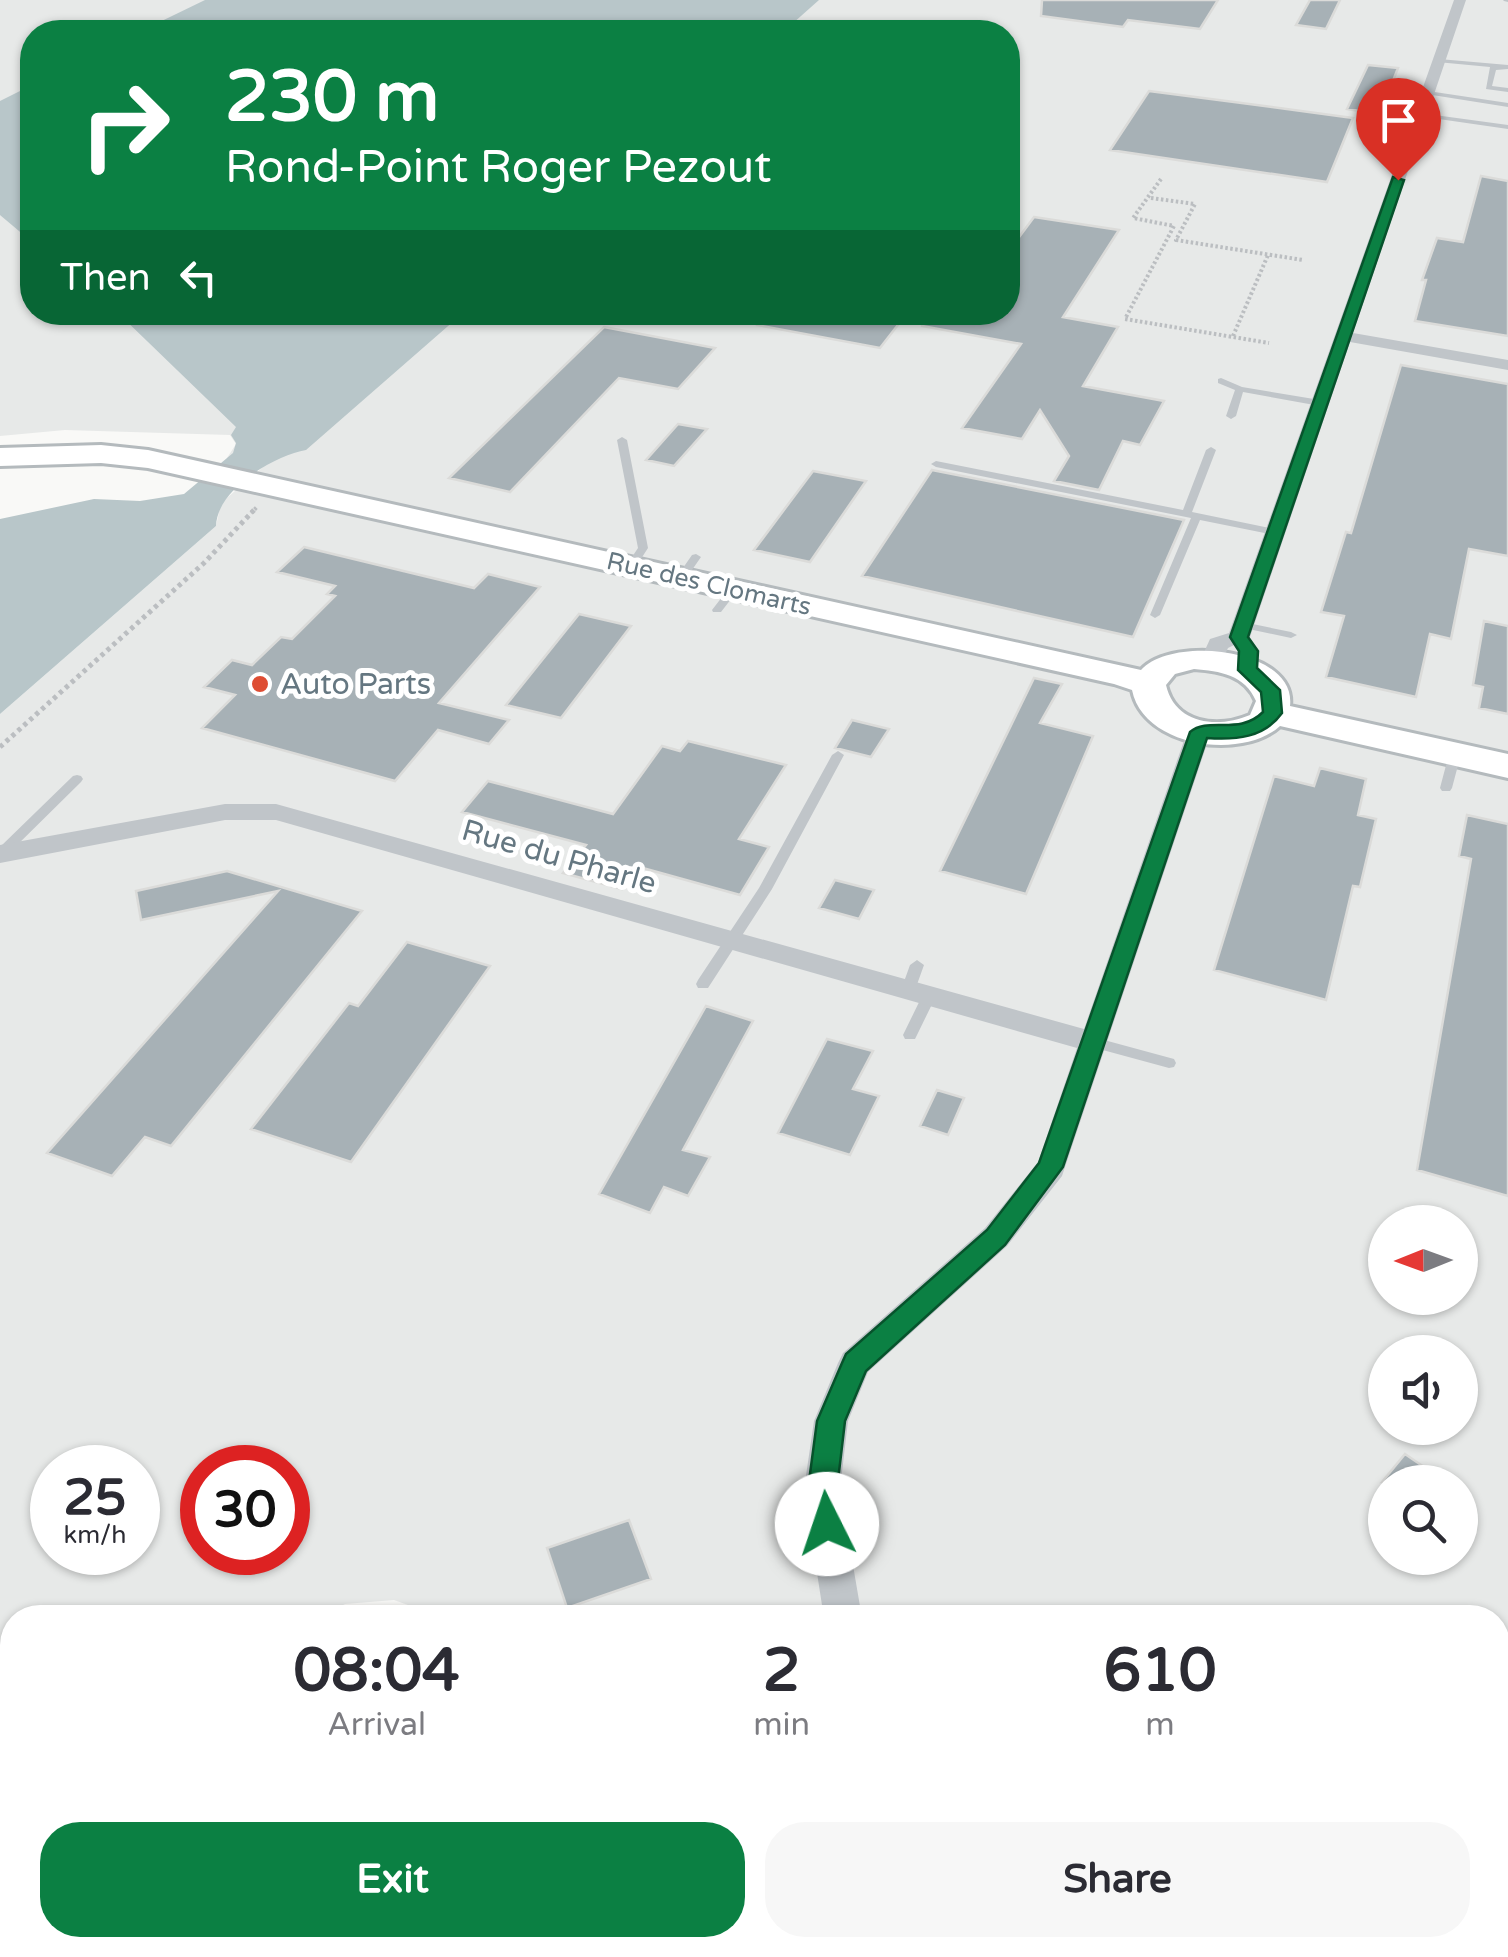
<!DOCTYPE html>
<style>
:root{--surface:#fff;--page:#f7f7f7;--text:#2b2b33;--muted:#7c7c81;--accent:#0b8043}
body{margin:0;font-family:"Varela Round",sans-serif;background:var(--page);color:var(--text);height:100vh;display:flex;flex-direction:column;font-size:38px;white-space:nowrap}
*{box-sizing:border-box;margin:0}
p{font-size:32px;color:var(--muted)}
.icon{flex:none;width:55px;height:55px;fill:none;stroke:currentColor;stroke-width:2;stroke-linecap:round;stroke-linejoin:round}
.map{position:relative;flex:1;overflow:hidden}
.side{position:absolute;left:0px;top:1605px;width:1510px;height:352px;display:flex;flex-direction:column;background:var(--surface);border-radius:40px 40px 0 0;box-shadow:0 2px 8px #0004}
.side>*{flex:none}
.banner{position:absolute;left:20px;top:20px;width:1000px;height:305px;border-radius:40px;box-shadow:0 2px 8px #0004;background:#0b8043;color:#fff;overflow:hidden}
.needle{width:65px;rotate:269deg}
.controls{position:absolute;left:1368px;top:1205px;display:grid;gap:20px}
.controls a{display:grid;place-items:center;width:110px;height:110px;border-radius:50%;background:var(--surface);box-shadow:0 2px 8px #0004;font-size:50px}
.speed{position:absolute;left:30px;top:1445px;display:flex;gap:20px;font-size:50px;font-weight:700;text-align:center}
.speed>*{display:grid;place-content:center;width:130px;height:130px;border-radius:50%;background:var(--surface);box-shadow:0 2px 8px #0004;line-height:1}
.speed small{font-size:25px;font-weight:400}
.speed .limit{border:15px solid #d22;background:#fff;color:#111}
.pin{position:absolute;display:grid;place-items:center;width:85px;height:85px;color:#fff;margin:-102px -42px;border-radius:50% 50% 50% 0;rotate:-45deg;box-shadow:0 0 10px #0007}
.pin .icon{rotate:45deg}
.me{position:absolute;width:110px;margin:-55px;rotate:356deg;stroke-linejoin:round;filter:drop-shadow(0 0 8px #0008)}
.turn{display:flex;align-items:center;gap:35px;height:210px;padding:0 40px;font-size:45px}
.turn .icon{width:130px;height:130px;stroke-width:2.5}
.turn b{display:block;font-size:70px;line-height:85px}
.then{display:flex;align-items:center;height:95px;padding:0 40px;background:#0003;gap:20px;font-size:38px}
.eta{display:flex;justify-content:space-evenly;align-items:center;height:170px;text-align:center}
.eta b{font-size:60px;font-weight:800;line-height:70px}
.primary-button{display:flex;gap:20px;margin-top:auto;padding:20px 40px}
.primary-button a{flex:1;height:115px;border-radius:40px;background:var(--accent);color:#fff;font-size:40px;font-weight:800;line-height:115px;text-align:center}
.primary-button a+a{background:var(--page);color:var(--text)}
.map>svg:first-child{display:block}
.built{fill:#e7e9e8;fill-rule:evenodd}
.water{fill:#b8c6c9}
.building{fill:#a7b1b6;stroke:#dbdbd9;stroke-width:2.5}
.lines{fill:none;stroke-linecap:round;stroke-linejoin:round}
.primary-casing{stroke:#b4babd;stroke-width:6}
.path-far2{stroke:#bbbec1;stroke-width:4;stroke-dasharray:2.5 2.5;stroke-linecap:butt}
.path-far1{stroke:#bbbec1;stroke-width:5;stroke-dasharray:4 4;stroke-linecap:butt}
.path{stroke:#bbbec1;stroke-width:9;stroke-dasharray:6 6;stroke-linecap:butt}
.service{fill:#c0c5c9;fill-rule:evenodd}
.minor{fill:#c0c5c9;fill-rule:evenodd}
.primary{fill:#fff;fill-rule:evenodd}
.route{fill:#0b8043;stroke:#07532c;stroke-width:2.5}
.poi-dot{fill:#de4d33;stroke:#fff;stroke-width:4}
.labels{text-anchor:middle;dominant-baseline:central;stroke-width:10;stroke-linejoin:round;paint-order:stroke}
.far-street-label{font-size:25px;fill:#657781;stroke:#fff}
.poi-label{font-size:30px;fill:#657781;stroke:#fff;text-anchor:start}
.street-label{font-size:30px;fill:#657781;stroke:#fff}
</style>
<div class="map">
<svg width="1508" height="1957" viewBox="0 0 1508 1957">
<rect width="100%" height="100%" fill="#f9f9f7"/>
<path class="built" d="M0 0H1508V1957H608L603 1945H1498V1618H444L394 1600 345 1604 319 1618H12V1782L0 1789V714L216 526 221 503 263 467 227 458 236 444 230 435 65 430 0 436ZM32 32H1008V312H32ZM1385 1222H1460V1298H1385ZM1385 1352H1460V1428H1385ZM52 1468H138V1552H52ZM202 1468H288V1552H202ZM1385 1482H1460V1558H1385Z"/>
<path class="water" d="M205 0H819L783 32H380L339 23 310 32H139Z
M32 85V242L0 215V101Z
M118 313H463L306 450C274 456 217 489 216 526L0 714V519L94 499 140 501 184 494 233 453 236 443 231 435 236 427Z"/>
<path class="building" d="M1042 0H1218L1200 29 1128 20 1123 27 1041 16Z
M1310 0H1340L1326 29 1296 25Z
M1368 65 1398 68 1380 114 1347 109Z
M1149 91 1234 102 1353 118 1327 182 1110 150Z
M1481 176 1508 181V336L1415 321 1426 280H1422L1437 238 1463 242Z
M1034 217 1119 230 1063 317 1118 327 1083 386 1164 401 1140 445 1123 441 1099 490 1054 481 1069 456 1040 410 1022 439 962 428 1021 344 922 326 923 312H1008V252Z
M758 312H908L880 348 757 325Z
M604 327 715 348 678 389 619 378 510 492 449 478Z
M1401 365 1508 384V556L1469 549 1451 639 1430 634 1416 697 1326 677 1344 616 1321 612 1346 532 1351 533Z
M678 424 707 429 674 466 646 460Z
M932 470 1184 520 1133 637 862 576Z
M813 471 866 481 810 562 754 550Z
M304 547 474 588 488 574 540 587 439 703 509 720 489 744 438 730 395 781 202 728 235 695 204 687 232 660 252 665 281 637 292 639 335 596 327 594 335 586 277 572Z
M579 614 631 626 561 718 506 705Z
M1484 621 1508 626V714L1479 708 1483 687 1473 685Z
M1034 678 1062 684 1040 723 1093 736 1026 894 940 871Z
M852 720 889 729 871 757 835 748Z
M688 741 786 765 739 839 769 847 740 895 639 867 622 889 563 873 586 845 462 812 488 781 613 814 662 746 680 751Z
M1320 768 1366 779 1358 815 1376 819 1360 887 1353 886 1326 1000 1214 970 1274 776 1314 786Z
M1467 815 1508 824V1196L1417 1170 1471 859 1459 856Z
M227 871 362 911 171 1146 145 1137 112 1176 47 1153 278 891 141 920 136 891Z
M835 880 874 890 859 919 819 908Z
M407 942 490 966 351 1162 251 1129 349 1003 358 1006Z
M706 1006 753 1021 683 1150 710 1157 688 1196 664 1187 650 1213 599 1194Z
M827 1039 873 1051 853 1089 879 1096 850 1155 778 1133Z
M937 1090 964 1098 948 1135 920 1126Z
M1405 1454 1446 1482H1382Z
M629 1520 651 1579 567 1608 547 1548Z"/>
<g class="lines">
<g class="primary-casing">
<path id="primary" d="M101 445 148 450 1141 670C1172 635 1297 648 1290 706L1508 754V778L1280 726C1242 761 1143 747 1132 690L1114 684 148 468 101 463 0 466V448ZM1194 669C1220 671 1245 675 1256 701L1250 715C1217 729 1175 724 1166 685L1175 674Z"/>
</g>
<path class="path-far2" d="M1161 179 1133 218 1174 226 1125 319 1269 343
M1151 198 1195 204 1176 240 1303 260
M1233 336 1268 255
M251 513 258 506"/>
<path class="path-far1" d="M0 747 204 563 254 510"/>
<path class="path" d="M910 1945 913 1957"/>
<path class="service" d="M1503 0H1508V2L1504 1Z
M1439 59 1508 65V69L1496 70 1492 86 1508 88V92L1486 89 1490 67 1437 62Z
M1428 91 1508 103V107L1426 94Z
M1420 113 1508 125V129L1418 116Z
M1221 378 1242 387 1320 400 1325 403 1320 406 1243 392 1236 416 1231 419 1226 416 1235 390 1218 383V379Z
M622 437 627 440 648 548 635 568 631 569 626 566 638 548 617 440Z
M1211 447 1216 450 1192 512 1275 529 1280 532 1275 535 1200 520 1160 615 1155 618 1150 615 1191 518 936 467 931 464 936 461 1183 510 1206 450Z
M696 554 701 557 685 580H677L676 578 692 555Z
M733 587 737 588 738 590 721 612H713L712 610 729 588Z
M1243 622 1291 632 1297 635 1291 638 1239 627 1237 625Z
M1455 750 1461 754 1452 788 1450 791H1442L1440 788 1449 754Z
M838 751 844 755 772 889 708 988H698L696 984 698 980 759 888 832 755Z
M77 775 81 776 83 779 81 782 6 856 0 857V847L73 776Z
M917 960 924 965 915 990 913 994H903L901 990 910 965Z
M929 991 936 996 917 1035 915 1039H905L903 1035 924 992Z
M1093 1037 1174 1059 1176 1063 1174 1067 1169 1068 1088 1046 1086 1042 1088 1038Z"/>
<path class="minor" d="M1454 0H1466L1353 333 1508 360V370L1350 342 1250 637 1228 648 1220 664H1204L1201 659 1210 639 1229 633Z
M1199 725 1211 732 1062 1176 1007 1246 868 1372 848 1421 840 1489 862 1618H824L804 1489 814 1421 838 1363 843 1353 985 1228 1038 1162 1077 1048 276 820H225L0 863V845L225 804H276L1084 1029 1187 732Z
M12 1798V1840L0 1845V1803Z
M532 1945H574L579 1957H537Z"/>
<use href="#primary" class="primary"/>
</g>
<path class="route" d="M1393 177 1404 180 1248 637 1258 651 1257 668 1280 690 1282 713C1264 738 1236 740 1207 738L1063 1167 1005 1245 866 1371 845 1421 837 1489 842 1524 838 1534 827 1538 817 1534 808 1489 817 1421 842 1363 846 1354 987 1230 1039 1163 1190 732C1209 716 1239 736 1263 712L1261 692 1238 670 1239 651 1230 637Z"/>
<circle class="poi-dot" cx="260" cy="684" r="10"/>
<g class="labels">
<g class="far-street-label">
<text transform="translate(709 584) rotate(13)">Rue des Clomarts</text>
</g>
<g class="poi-label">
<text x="280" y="684">Auto Parts</text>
</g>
<g class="street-label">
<text transform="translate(559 857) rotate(16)">Rue du Pharle</text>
</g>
</g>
</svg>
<div class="controls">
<a><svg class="needle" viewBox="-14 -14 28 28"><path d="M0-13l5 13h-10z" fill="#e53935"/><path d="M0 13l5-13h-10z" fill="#7c7c81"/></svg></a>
<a><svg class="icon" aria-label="sound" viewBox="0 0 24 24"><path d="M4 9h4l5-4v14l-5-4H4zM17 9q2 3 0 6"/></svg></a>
<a><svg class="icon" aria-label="search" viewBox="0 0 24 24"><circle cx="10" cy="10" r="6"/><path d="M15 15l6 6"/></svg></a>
</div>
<div class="speed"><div>25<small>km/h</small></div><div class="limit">30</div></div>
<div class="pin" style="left:1398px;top:180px;background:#d93025"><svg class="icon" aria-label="arrive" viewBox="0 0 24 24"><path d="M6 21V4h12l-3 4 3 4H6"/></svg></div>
<svg class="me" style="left:827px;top:1524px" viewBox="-20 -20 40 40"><circle r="19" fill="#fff"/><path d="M0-13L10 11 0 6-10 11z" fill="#0b8043"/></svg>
<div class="banner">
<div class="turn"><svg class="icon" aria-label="right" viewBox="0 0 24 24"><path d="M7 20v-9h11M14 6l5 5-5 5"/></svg><div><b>230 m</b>Rond-Point Roger Pezout</div></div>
<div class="then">Then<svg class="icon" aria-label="left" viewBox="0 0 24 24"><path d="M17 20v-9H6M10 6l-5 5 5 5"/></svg></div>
</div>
<section class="side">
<div class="eta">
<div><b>08:04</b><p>Arrival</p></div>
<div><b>2</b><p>min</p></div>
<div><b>610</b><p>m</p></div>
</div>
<div class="primary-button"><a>Exit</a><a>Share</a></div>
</section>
</div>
